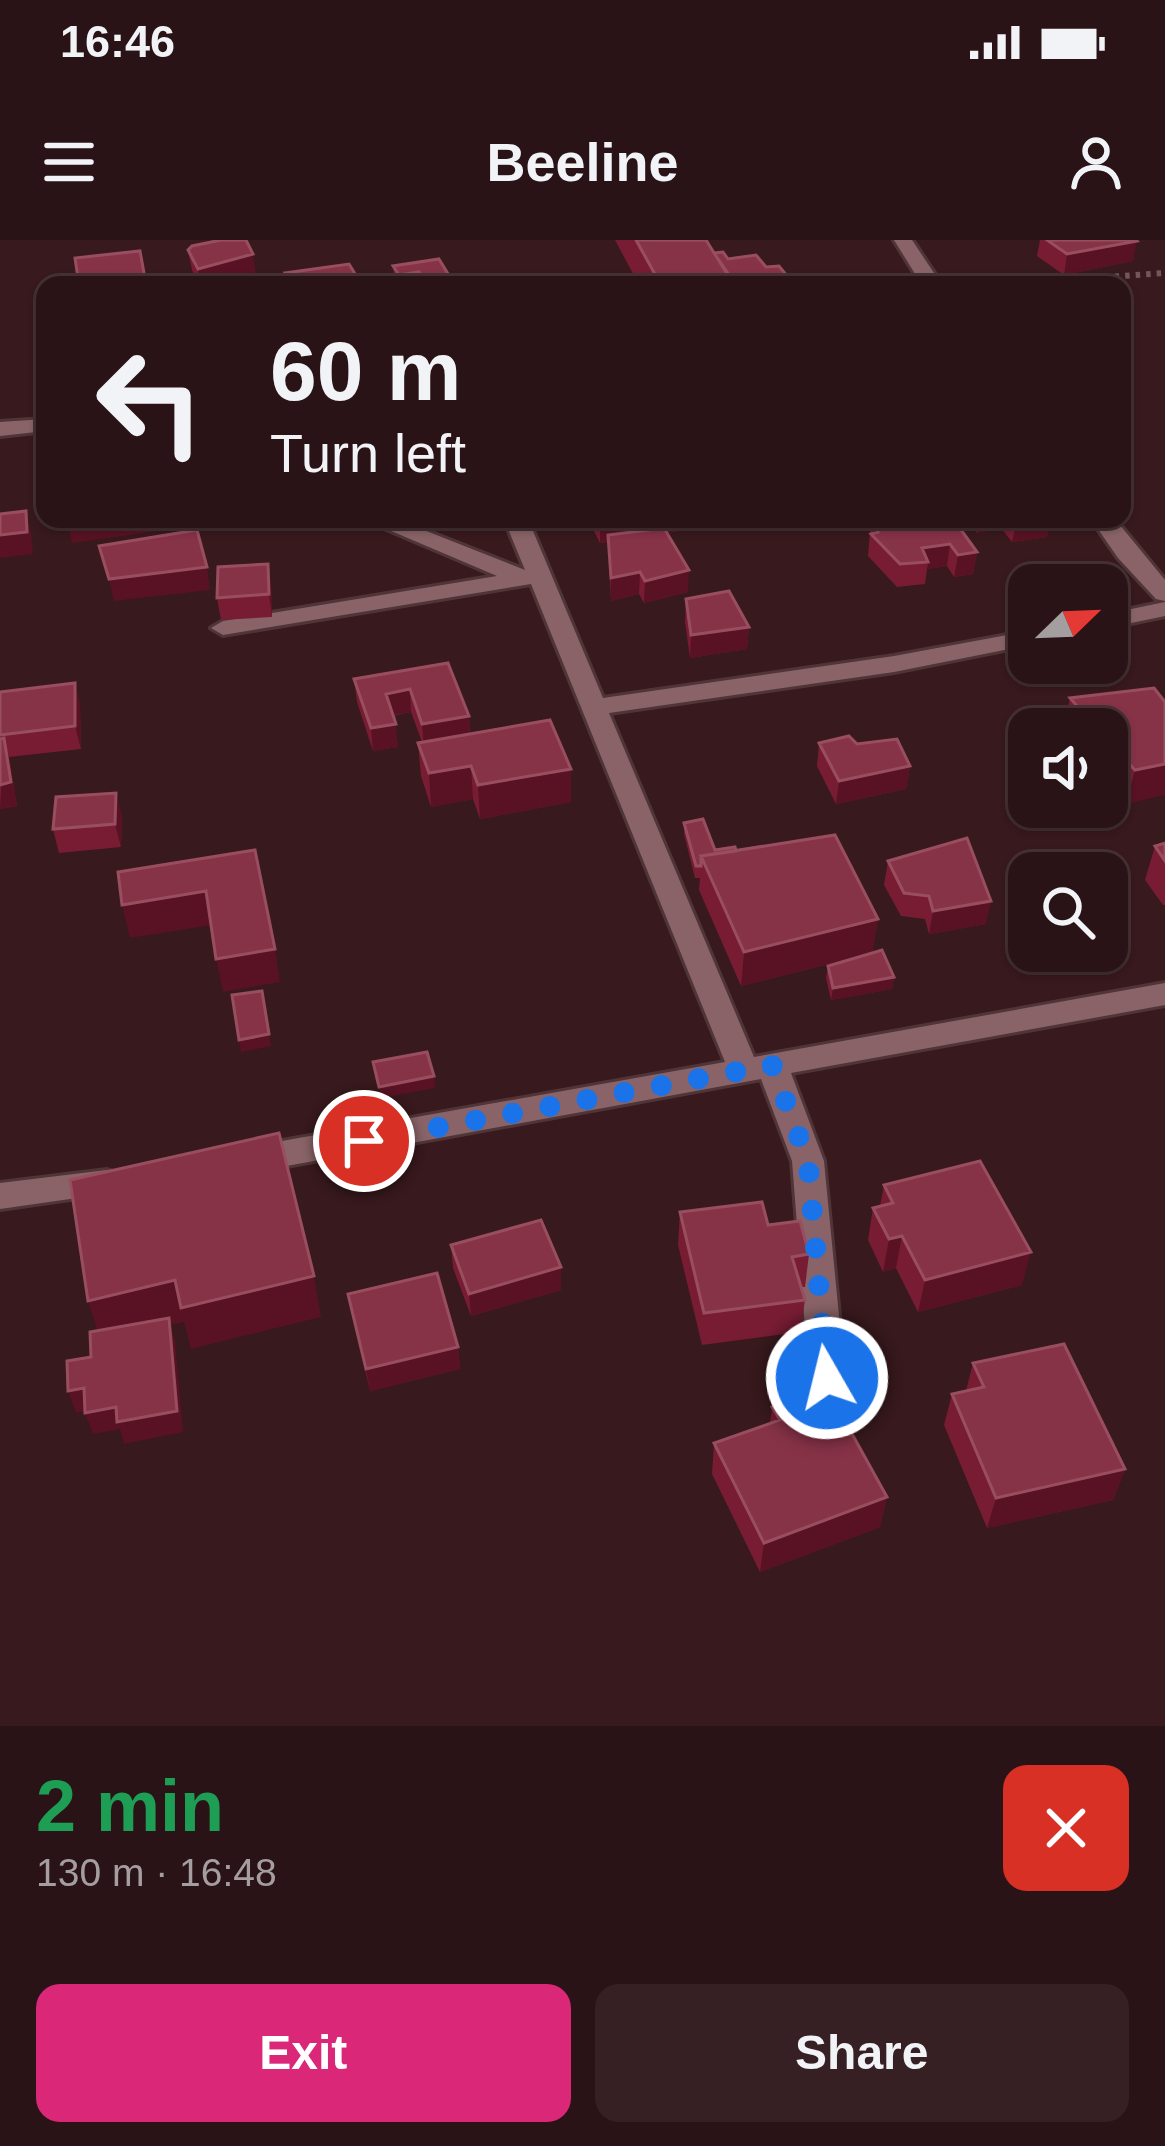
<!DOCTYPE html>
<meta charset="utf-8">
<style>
:root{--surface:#2a1316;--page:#362023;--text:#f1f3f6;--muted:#a59ea1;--line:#463235;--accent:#db2777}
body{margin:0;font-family:Helvetica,sans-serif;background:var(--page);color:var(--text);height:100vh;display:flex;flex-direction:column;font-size:45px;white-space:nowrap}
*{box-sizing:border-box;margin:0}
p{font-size:39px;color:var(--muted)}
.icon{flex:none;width:66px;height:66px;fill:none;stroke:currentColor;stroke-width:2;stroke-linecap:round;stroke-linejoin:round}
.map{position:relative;height:1486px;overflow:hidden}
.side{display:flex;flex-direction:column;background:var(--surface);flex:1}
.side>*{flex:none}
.top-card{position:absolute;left:36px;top:36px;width:1095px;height:252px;border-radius:24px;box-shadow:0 3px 9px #0004,0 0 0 3px var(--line);background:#2a1316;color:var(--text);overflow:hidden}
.needle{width:78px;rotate:67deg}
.controls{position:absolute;left:1008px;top:324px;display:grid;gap:24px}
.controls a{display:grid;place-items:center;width:120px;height:120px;border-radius:24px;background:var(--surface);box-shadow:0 3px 9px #0004,0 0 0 3px var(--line);font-size:60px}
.pin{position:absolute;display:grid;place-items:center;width:102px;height:102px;color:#fff;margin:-51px;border:6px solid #fff;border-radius:50%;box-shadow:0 3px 12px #0007}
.me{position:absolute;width:132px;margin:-66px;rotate:352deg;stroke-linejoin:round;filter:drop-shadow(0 0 9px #0008)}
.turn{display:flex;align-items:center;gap:42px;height:252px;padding:0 36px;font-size:54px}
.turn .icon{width:156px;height:156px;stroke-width:2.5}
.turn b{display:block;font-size:84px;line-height:102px}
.round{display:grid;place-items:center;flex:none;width:126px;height:126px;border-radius:24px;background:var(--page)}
.head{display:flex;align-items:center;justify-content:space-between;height:204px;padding:0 36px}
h1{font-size:72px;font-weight:800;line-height:90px;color:#1e9e55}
.primary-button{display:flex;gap:24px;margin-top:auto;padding:24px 36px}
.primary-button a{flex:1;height:138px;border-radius:24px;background:var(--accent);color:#fff;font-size:48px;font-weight:800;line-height:138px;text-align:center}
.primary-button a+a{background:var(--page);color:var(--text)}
.status{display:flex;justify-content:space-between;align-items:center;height:84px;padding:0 60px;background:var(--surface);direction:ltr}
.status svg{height:33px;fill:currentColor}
header{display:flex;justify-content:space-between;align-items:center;height:156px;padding:0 36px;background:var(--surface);font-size:54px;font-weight:800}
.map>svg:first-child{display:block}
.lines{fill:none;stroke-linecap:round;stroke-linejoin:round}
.minor-casing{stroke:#4f3538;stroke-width:6}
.path{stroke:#73565a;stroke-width:6;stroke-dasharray:4.5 6;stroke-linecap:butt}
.minor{fill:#896367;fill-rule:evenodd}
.wall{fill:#781c34}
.shaded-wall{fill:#581223}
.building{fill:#863247;stroke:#994e60;stroke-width:3}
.route{stroke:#1a73e8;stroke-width:21;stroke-dasharray:0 37.8}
</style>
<div class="status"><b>16:46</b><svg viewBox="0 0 49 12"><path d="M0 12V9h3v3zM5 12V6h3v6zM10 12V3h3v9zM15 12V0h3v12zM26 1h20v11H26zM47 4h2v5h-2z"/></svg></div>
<header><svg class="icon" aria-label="menu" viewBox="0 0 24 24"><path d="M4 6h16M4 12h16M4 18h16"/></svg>Beeline<svg class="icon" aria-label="person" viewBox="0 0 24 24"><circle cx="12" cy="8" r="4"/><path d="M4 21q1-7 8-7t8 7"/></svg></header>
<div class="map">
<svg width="1165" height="1486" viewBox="0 0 1165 1486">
<rect width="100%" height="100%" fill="#38191d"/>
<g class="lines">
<g class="minor-casing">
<path id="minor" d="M894 0H912L942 45H922Z
M45 179V191L0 196V182Z
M363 279H396L525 330 504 279H528L603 458 894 416 1029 391V405L894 432 609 473 754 817 1165 743V765L791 833 824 921 845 1138 840 1149 827 1153 814 1149 809 1138 792 921 761 839 243 934 231 930 227 921 231 912 243 908 725 822 531 344 223 395 211 388 223 381 497 336Z
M1091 279H1115L1165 340V361L1156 359 1118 318Z
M1165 362V376L1107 388V374Z
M107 930 119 934 124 943 119 952 0 969V943Z"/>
</g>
<path class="path" d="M989 45 1165 33"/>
<use href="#minor" class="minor"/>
</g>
<path class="wall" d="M615 0H706L714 13 728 19 766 27 792 42 791 45H639Z
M1040 0H1136L1133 21 1064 35 1037 16Z
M188 10 256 35 218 45H198L192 30Z
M393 26 453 42 454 45H373L394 40Z
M591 279H684L683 290 666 293 688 352 644 363 639 354 611 361 608 302 600 303 591 285Z
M915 279 977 312 973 334 954 337 947 326 927 329 925 344 897 347 868 316 871 280 914 286Z
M968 279H1059L1050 281 1047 297 1012 302 1001 288 977 293Z
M268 324 271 347 272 377 221 380 217 358Z
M686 359 749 387 747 409 690 418 685 382Z
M448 423 469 476 470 494 571 529V562L480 579 473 559 431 567 421 536 418 503 422 502 411 472 393 476 398 507 373 511 357 462 354 439Z
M75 443 80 466 81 509 9 517 17 566 0 569V452Z
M1070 458 1165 462 1126 564 1107 542V489H1063Z
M819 503 857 504 910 526 906 549 836 564 817 526Z
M122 576 121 607 59 613 53 589Z
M684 583 715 610 736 611 878 679 872 713 894 737 892 749 831 760 826 738 828 726 869 714 741 746 699 650 700 638H695L684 594Z
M1165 603V665H1163L1145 640 1155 606Z
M888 621 986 684 929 694 925 679 901 676 884 645Z
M884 945 1022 1045 918 1072 896 1028 883 1032 868 1000 873 968 880 966Z
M680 972 768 985 809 1014 805 1047H801L805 1060 800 1092 702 1105 678 1005Z
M451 1005 561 1050 471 1076 453 1028Z
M348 1054 458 1107 460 1129 370 1151Z
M973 1123 1125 1229 1113 1260 987 1288 944 1185 952 1154 966 1151Z
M772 1167 831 1178 887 1257 880 1287 760 1332 712 1234 714 1203 770 1184Z"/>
<path class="shaded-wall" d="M1137 1 1133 21 1064 35 1067 14Z
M253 14 256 35 218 45H200L198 29Z
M419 32V45H399V35Z
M357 37 358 45H338V42Z
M45 229V252L40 230Z
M26 271 31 293 33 314 0 318V295Z
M78 279H177L179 288 72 303 67 281Z
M610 279H684L683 290 600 303V281Z
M980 279H1003L1001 288 977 293Z
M1023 279H1059L1050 281 1047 297 1012 302 1017 280Z
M950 304 947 326 927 329 928 322 922 308Z
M977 312 973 334 954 337 958 315Z
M268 324 271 347 272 377 269 354Z
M207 327 210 350 114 361 109 339Z
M689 330 688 352 644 363 645 341Z
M640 332 639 354 611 361V338Z
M749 387 747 409 690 418 691 395Z
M75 443 80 466 81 509 75 486Z
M410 449 411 472 388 476 386 454Z
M469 476 470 499 424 507 422 484Z
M396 484 398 507 373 511 371 488Z
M4 498 10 521 17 566 0 569Z
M1165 524V555L1126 564 1135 530Z
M471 526 473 559 431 567 429 533Z
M910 526 906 549 836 564 839 541Z
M571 529V562L480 579 478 545Z
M116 553 122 576 121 607 115 584Z
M206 651 212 685 130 698 122 665Z
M991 661 986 684 929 694 933 671Z
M878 679 872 713 741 746 744 712Z
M275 709 280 742 223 752 216 719Z
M894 737 892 749 831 760 833 748Z
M269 794 271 806 241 812 239 800Z
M434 836 435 848 381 858 379 847Z
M902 996 896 1028 883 1032 889 999Z
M1031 1012 1022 1045 918 1072 925 1040Z
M561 1027V1050L471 1076 469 1054Z
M314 1036 321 1077 191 1109 184 1082 170 1085 175 1100 183 1192 124 1204 120 1189 93 1194 85 1173 101 1102 88 1061 175 1040Z
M458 1107 460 1129 370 1151 366 1129Z
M84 1148 92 1169 76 1173 68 1151Z
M1125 1229 1113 1260 987 1288 996 1258Z
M887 1257 880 1287 760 1332 764 1303Z"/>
<path class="building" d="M221 0H246L253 14 198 29 188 10 192 6Z
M636 0H706L734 45H661Z
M1047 0H1136L1137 1 1067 14Z
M140 11 146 44 79 45 75 18Z
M723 12 728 19 756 15 766 27 779 26 792 42 779 43 780 45H736L714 13Z
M439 19 453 42 426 45 419 32 399 35 393 26Z
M349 24 357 37 338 42 339 45H291L285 33Z
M408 38 412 45H374L373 43Z
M45 208V229L40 230 37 209Z
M26 271 27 292 0 295V274Z
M877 279H907L913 286 919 285 916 279H939L942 283 954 280 977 312 958 315 950 304 922 308 928 322 900 324 871 294 878 292 871 280Z
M664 288 689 330 645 341 640 332 611 338 608 295Z
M197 290 207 327 109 339 99 306Z
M268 324 269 354 217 358 218 327Z
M729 351 749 387 691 395 686 359Z
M448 423 469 476 422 484 410 449 386 454 396 484 371 488 354 439Z
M75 443V486L0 495V452Z
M1154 448 1165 462V524L1135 530 1107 500V489H1097L1070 458Z
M550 480 571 529 478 545 471 526 429 533 418 503Z
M849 496 857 504 897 499 910 526 839 541 819 503Z
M4 498 11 542 0 545V499Z
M116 553 115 584 53 589 56 557Z
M703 579 715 610 735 607 736 611 701 616V626H696L684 583Z
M835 595 878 679 744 712 701 616Z
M967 598 991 661 933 671 929 656 904 653 888 621Z
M1165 603V621L1155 606Z
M255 610 275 709 216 719 206 651 122 665 118 632Z
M882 710 894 737 833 748 828 726Z
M262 751 269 794 239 800 232 755Z
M427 812 434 836 379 847 373 822Z
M279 893 314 1036 181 1068 175 1040 88 1061 70 940Z
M980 921 1031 1012 925 1040 902 996 889 999 873 968 893 963 884 945Z
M762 962 768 985 800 981 809 1014 792 1017 805 1060 704 1073 680 972Z
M541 980 561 1027 469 1054 451 1005Z
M437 1033 458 1107 366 1129 348 1054Z
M169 1078 177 1171 117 1182 116 1167 85 1173 84 1148 68 1151 67 1121 91 1117 90 1092Z
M1064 1104 1125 1229 996 1258 952 1154 984 1147 973 1123Z
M817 1151 831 1178 841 1174 887 1257 764 1303 714 1203 780 1180 772 1167Z"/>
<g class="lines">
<path class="route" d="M364 901 772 825 808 921 827 1138"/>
</g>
</svg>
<div class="controls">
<a><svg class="needle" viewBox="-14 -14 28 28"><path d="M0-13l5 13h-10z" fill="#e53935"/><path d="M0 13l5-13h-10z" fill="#a59ea1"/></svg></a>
<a><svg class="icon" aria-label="sound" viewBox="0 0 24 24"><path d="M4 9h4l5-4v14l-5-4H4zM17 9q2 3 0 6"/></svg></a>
<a><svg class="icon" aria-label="search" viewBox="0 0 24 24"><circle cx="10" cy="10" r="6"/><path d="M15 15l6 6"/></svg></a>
</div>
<div class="pin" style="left:364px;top:901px;background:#d93025"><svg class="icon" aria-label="arrive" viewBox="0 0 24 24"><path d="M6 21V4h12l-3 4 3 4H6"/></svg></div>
<svg class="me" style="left:827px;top:1138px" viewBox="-20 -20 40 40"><circle r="17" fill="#1a73e8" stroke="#fff" stroke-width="3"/><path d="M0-11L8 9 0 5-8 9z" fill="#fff"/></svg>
<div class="top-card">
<div class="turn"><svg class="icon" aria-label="left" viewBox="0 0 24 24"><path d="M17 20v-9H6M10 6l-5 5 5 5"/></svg><div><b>60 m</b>Turn left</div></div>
</div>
</div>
<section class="side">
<div class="head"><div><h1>2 min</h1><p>130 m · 16:48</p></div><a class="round" style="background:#d93025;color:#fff"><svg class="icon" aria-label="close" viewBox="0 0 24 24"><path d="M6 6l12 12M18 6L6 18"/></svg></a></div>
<div class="primary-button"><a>Exit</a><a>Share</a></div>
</section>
